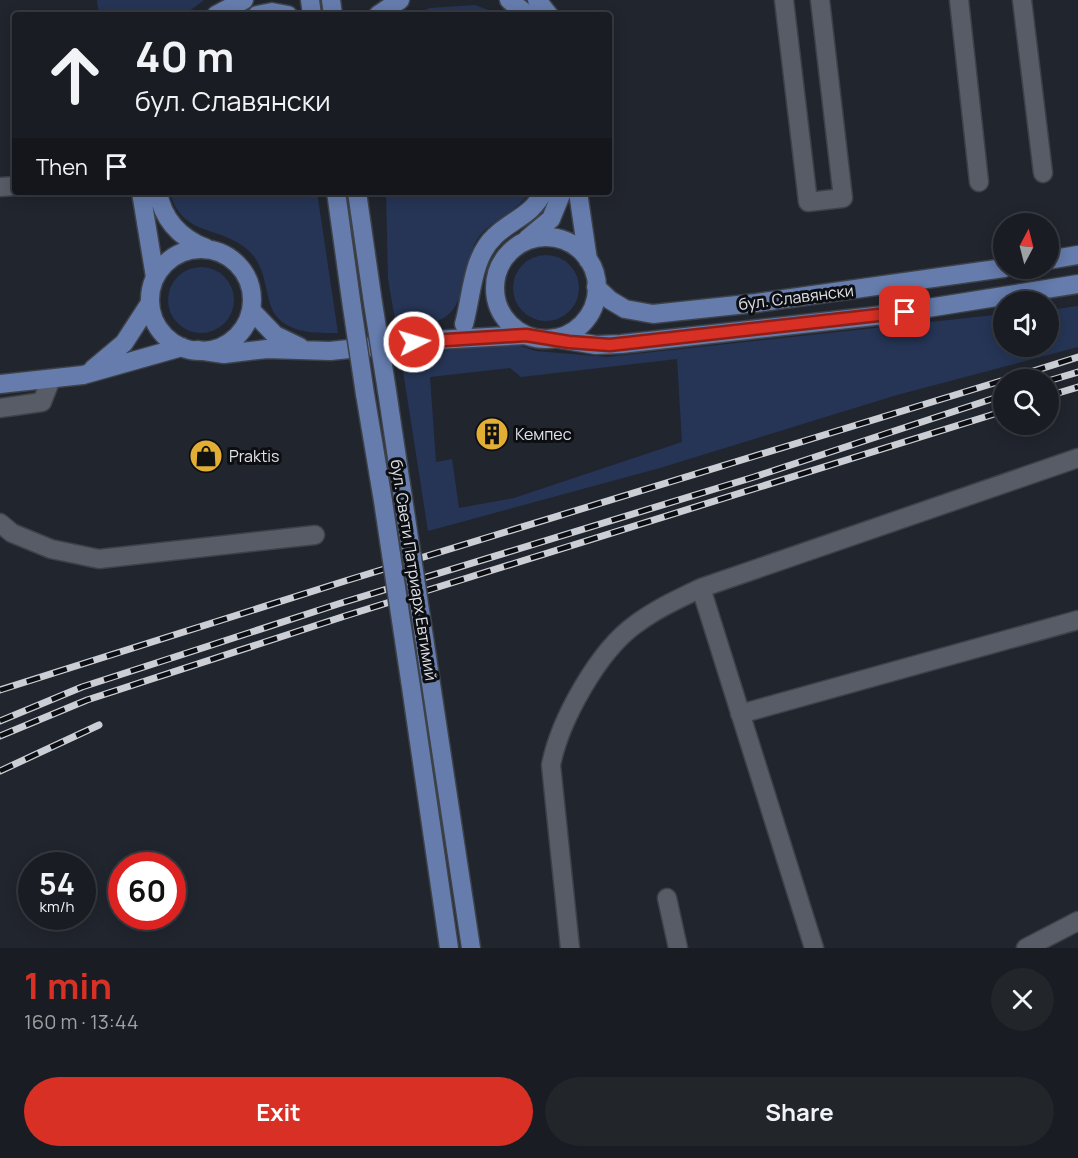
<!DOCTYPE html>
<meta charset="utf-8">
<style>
:root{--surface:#191c22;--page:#22252a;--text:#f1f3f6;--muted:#9fa1a5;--line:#373a40;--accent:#d93025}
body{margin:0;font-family:Manrope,sans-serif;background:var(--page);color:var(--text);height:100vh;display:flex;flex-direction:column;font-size:22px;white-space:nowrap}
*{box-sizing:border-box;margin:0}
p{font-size:20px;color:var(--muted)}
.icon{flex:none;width:33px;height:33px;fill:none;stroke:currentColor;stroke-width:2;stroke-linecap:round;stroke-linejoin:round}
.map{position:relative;height:948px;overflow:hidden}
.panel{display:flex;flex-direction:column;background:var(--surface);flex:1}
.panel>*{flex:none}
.banner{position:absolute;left:12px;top:12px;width:600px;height:183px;border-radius:6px;box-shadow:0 3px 15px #0003,0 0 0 2px var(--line);background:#191c22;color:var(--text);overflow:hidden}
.needle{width:39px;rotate:7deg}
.tools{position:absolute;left:993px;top:213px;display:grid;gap:12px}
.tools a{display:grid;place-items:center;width:66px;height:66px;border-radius:50%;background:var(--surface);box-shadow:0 3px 15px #0003,0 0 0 2px var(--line);font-size:30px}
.speed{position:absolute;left:18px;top:852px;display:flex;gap:12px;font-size:30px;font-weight:700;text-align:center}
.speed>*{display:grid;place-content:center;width:78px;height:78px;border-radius:50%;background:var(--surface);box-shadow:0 3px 15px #0003,0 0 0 2px var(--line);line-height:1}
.speed small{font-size:15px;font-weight:400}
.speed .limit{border:9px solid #d22;background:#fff;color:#111}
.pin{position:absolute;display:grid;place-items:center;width:51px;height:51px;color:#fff;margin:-26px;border-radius:12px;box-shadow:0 3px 9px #0006}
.me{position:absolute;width:66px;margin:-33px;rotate:85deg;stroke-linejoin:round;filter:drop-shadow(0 0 4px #0008)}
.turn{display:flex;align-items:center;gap:21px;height:126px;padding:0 24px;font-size:27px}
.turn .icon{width:78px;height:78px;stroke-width:2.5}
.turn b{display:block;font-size:42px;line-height:51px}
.then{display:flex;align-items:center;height:57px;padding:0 24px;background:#0003;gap:12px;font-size:22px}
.round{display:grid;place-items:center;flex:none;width:63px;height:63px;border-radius:32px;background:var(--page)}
.head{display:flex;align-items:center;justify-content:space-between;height:102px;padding:0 24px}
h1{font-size:36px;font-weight:700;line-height:45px;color:var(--accent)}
.primary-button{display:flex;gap:12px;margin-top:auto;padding:12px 24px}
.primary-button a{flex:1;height:69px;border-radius:36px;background:var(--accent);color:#fff;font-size:24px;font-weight:700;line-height:69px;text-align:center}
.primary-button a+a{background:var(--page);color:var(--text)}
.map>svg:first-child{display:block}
.green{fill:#263556;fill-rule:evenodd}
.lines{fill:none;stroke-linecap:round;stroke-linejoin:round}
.minor-casing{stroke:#3d4148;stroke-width:21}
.major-casing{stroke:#3d4148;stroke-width:21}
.minor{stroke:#575c66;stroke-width:18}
.major{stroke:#657cad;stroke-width:18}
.rail-casing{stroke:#cbced5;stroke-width:7}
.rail{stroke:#0c0e12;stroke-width:4.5;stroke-dasharray:14;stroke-linecap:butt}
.major-bridge-casing{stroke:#3d4148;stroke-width:21;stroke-linecap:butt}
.major-bridge{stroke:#657cad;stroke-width:18}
.route-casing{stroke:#8d1f18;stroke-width:15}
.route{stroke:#d93025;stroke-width:10}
.labels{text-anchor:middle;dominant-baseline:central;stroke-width:6;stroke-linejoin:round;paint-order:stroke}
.street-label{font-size:16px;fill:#dfe2e8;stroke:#0c0e12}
.poi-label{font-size:16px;fill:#dfe2e8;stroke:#0c0e12;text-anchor:start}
</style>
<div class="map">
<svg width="1078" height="948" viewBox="0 0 1078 948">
<rect width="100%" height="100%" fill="#21252e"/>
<path class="green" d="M97 0H204L184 15H99Z
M475 5 502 15H411L430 8Z
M170 192H317L338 333C319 333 296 334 280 320 262 304 271 270 248 250 220 225 181 237 170 192Z
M386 192H529C519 211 495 218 481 234 459 259 472 314 433 322 421 325 408 324 396 325L388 279Z
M513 288a33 33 0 1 1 66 0a33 33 0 1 1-66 0Z
M168 300a33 33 0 1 1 66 0a33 33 0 1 1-66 0Z
M1078 306V347L897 395 660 468 428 531 401 358 504 341 536 351 607 357 1003 314 1004 346H1048L1049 310ZM677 359 682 442 514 498 459 508 452 459 436 462 430 377 510 368 521 377Z"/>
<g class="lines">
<g class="minor-casing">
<path id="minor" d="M784 0 808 202 843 198 820 0
M959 0 979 182
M1022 0 1043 173
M0 187 15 186
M0 408 42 402 51 379
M0 523 12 533 51 549 99 559 315 535
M701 588 814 948
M740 714 1078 620
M667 898 678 948
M570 948 551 765C560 720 598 651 636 624 656 609 678 599 701 588L1078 458
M1026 948 1078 921"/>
</g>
<g class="major-casing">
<path id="major" d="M310 0 312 15
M331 0 333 15
M509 0 528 15
M537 0 549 15
M216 15 244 0
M257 15 272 12 288 15
M378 15 400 0
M141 192 155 277
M158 192C163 220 180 238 206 248
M336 192 352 307
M357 192 373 303
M578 192 588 260
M495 288a51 51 0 1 1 102 0a51 51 0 1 1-102 0Z
M527 239 551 219 562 192
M150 300a51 51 0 1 1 102 0a51 51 0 1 1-102 0Z
M1048 260 1078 255
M596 287 610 300 625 309 653 314 756 303 1004 268
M251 310 275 335 300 347
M464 324C472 295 472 257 495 236 511 220 533 215 543 192
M554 338 596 345 621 344 884 315 1078 284
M197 350 224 354 267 349 330 351 435 340 526 335
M93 369 124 343 150 303
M0 384 83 375 182 347
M387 391 403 498
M365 394 383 501
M430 677 471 948
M410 680 449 948"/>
</g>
<use href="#minor" class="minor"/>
<use href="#major" class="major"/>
<g class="rail-casing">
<path id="rail" d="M1005 380 1078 357
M1048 381 1078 372
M1048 396 1078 387
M0 690 345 581 1004 380
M0 721 82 687 338 604 754 477 1004 395
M0 736 87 700 345 616 1004 411
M0 771 99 725"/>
</g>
<use href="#rail" class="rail"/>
<g class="major-bridge-casing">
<path id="major-bridge" d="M373 303 387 391
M352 307 365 394
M403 498 430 677
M383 501 410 680"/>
</g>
<use href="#major-bridge" class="major-bridge"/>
</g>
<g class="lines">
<g class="route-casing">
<path id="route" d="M414 342 526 335 569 342 610 345 905 312"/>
</g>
<use href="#route" class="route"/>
</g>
<defs>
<g id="building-disc" transform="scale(1.725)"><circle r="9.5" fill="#e2af34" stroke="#0c0e12"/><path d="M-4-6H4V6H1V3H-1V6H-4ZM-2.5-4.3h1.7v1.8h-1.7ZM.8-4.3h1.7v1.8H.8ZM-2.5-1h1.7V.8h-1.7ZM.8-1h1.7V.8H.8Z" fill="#111"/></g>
<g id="shop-disc" transform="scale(1.725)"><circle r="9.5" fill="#e2af34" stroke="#0c0e12"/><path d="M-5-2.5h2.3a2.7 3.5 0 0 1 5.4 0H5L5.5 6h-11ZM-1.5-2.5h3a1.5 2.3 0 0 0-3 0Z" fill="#111"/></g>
</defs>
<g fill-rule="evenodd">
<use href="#building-disc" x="492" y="434"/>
<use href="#shop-disc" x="206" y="456"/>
</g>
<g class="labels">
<g class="street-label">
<text transform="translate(796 297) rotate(-7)">бул. Славянски</text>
<text transform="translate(414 570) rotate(81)">бул. Свети Патриарх Евтимий</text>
</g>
<g class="poi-label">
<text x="515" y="434">Кемпес</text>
<text x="229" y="456">Praktis</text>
</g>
</g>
</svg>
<div class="tools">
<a><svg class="needle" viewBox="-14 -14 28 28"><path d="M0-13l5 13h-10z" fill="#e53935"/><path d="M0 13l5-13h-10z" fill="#9fa1a5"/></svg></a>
<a><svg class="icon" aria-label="sound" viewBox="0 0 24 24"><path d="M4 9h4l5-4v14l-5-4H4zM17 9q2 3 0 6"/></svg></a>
<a><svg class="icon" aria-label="search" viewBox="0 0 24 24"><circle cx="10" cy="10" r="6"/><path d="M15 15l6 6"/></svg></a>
</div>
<div class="speed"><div>54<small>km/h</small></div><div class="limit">60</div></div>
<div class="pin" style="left:905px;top:312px;background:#d93025"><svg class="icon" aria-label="arrive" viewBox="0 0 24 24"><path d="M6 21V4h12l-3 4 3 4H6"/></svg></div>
<svg class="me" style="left:414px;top:342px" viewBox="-20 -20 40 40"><circle r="17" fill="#d93025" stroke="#fff" stroke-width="3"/><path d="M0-11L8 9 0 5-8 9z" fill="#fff"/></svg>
<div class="banner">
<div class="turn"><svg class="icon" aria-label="ahead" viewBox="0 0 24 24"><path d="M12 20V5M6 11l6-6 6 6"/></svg><div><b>40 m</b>бул. Славянски</div></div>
<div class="then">Then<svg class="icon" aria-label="arrive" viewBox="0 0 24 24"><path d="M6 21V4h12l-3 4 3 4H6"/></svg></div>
</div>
</div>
<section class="panel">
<div class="head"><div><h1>1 min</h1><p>160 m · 13:44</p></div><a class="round"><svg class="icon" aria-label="close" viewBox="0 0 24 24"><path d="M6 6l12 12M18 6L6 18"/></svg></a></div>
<div class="primary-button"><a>Exit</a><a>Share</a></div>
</section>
